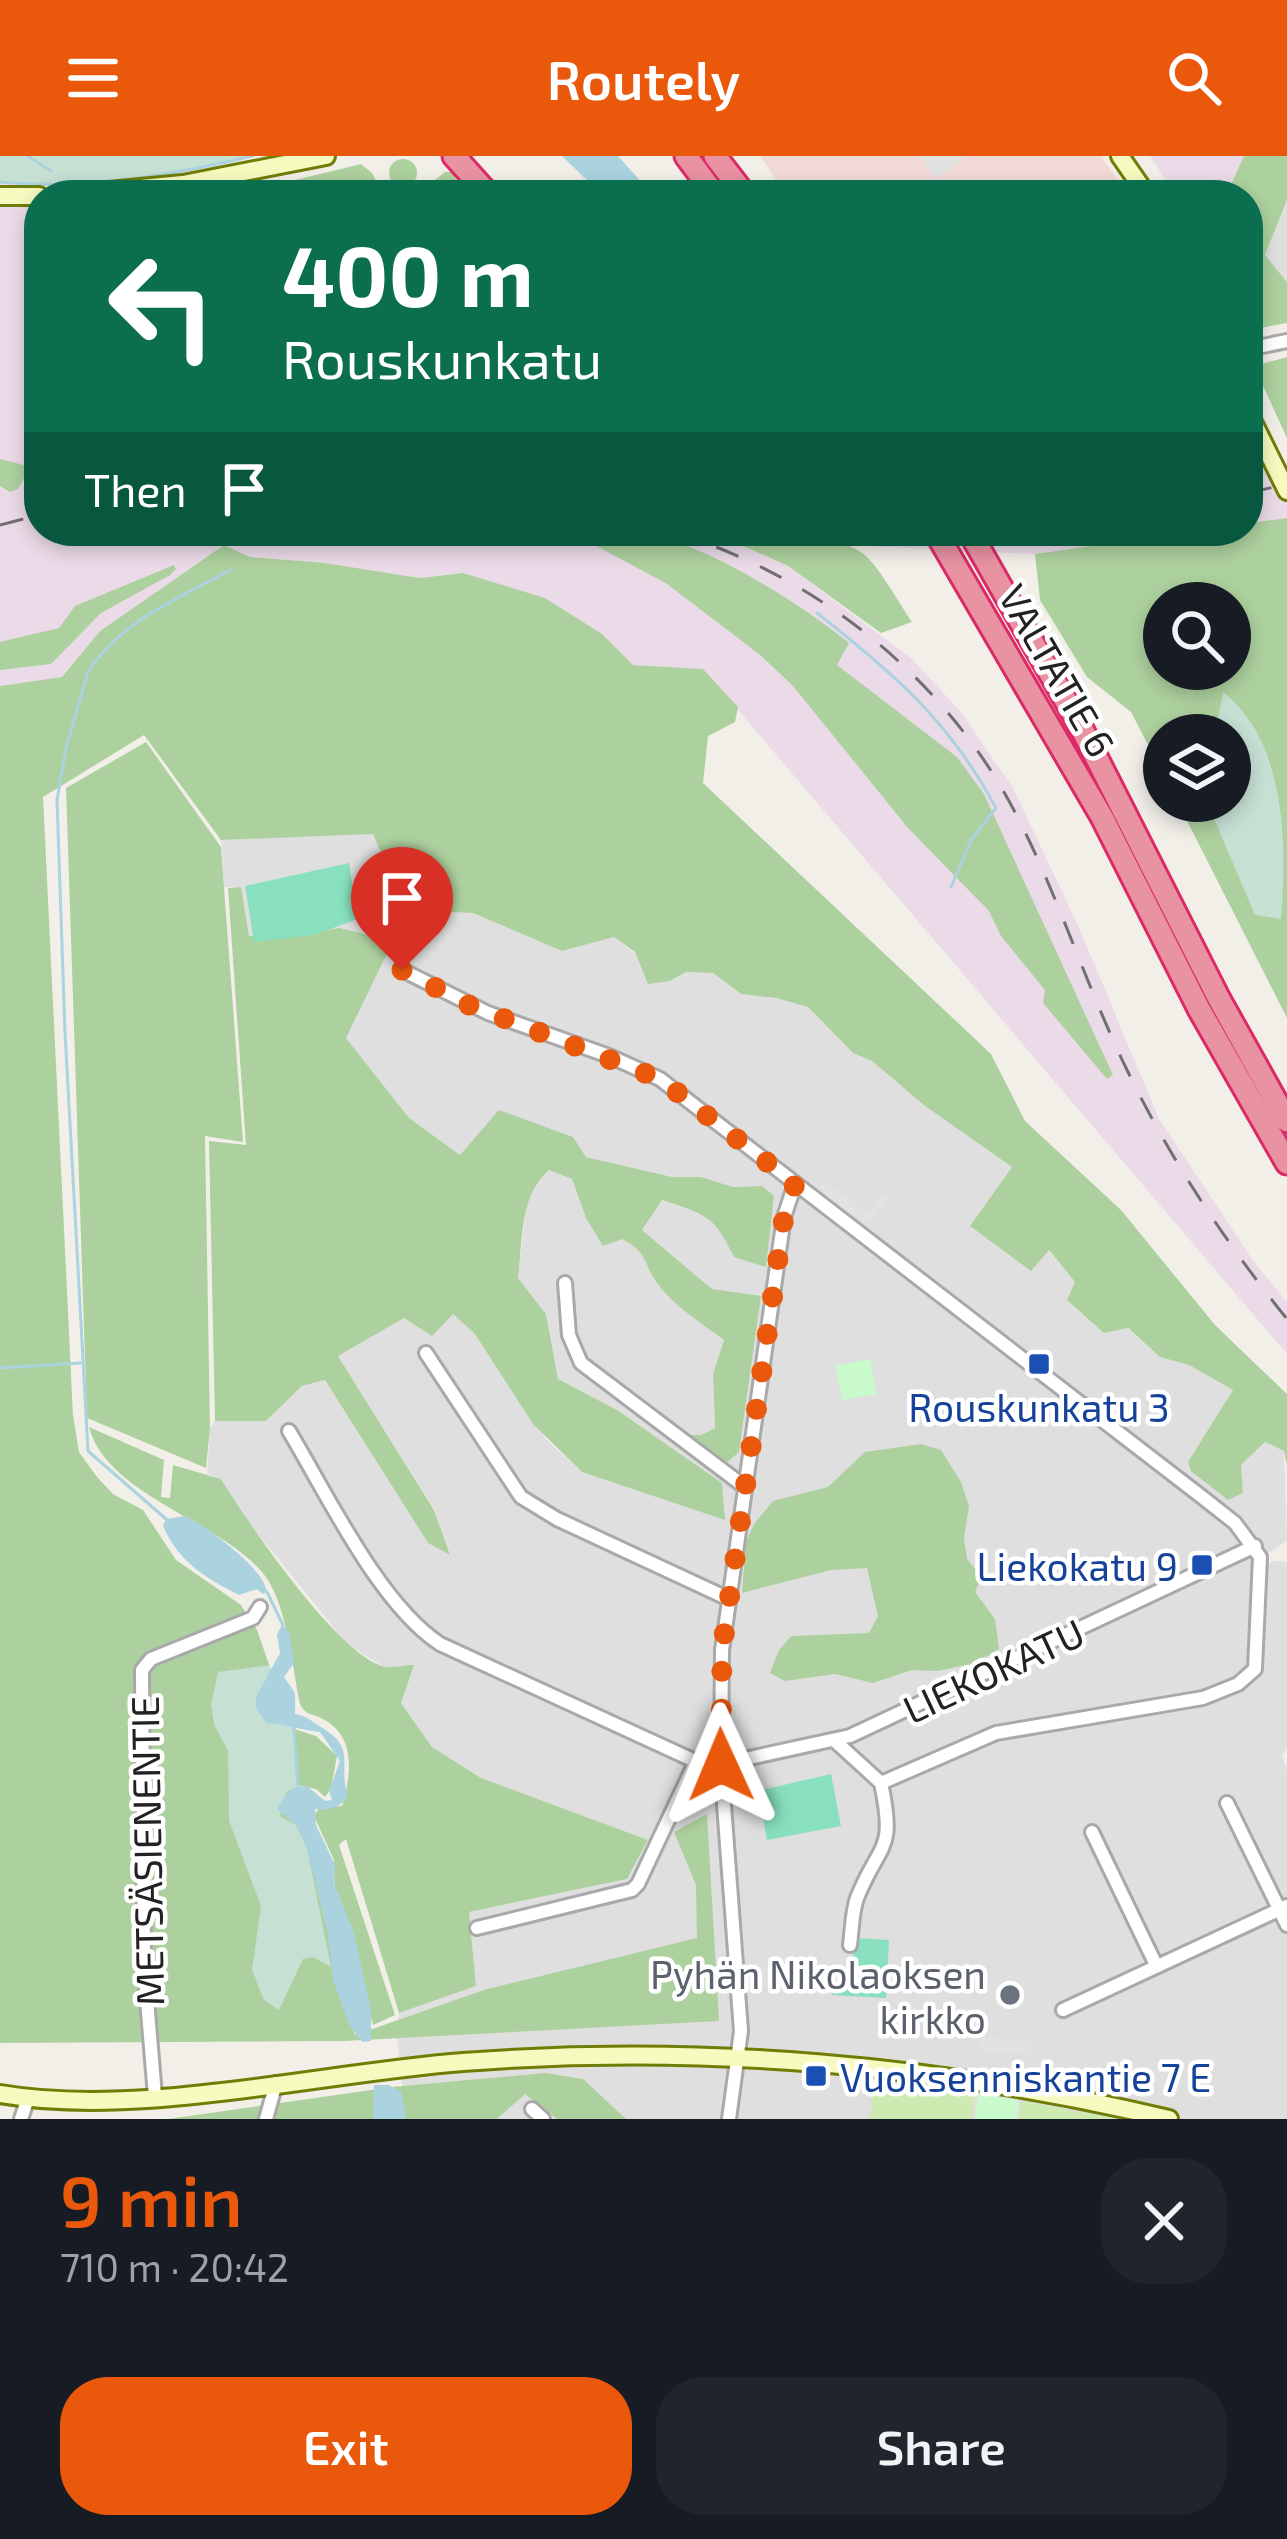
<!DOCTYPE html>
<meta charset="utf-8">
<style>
:root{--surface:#171b24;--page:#20242c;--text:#f1f3f6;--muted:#9ea1a6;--accent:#ea580c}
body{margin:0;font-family:"Exo 2",sans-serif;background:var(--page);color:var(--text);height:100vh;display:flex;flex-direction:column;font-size:45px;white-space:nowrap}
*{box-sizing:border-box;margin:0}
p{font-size:39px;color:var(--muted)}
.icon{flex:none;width:66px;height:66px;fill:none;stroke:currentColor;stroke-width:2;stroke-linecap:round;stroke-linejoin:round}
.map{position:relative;height:1963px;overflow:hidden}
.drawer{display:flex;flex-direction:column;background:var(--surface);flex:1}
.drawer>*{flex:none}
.hud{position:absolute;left:24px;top:24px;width:1239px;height:366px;border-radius:48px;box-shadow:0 6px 18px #0003;background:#0b6e4f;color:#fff;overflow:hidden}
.tools{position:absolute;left:1143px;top:426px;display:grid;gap:24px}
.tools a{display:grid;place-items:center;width:108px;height:108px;border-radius:50%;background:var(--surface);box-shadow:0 6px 18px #0003;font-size:60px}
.pin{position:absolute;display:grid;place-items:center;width:102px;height:102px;color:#fff;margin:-123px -51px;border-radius:50% 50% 50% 0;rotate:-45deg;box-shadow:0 0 12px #0007}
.pin .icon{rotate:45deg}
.me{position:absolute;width:132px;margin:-66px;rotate:359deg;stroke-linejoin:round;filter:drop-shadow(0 0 9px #0008)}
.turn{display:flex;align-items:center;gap:42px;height:252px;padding:0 60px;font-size:54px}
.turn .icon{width:156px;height:156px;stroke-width:2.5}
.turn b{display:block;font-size:84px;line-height:102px}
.then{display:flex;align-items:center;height:114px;padding:0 60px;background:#0003;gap:24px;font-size:45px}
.round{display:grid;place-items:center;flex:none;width:126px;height:126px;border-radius:48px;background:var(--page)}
.headline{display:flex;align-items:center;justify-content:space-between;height:204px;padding:0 60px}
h1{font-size:72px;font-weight:600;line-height:90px;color:var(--accent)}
.cta{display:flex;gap:24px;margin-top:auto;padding:24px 60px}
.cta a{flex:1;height:138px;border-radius:48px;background:var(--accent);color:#fff;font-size:48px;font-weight:600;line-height:138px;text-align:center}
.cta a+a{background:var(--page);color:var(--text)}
header{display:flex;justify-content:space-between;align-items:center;height:156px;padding:0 60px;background:var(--accent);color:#fff;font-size:54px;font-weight:600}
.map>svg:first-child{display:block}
.residential{fill:#e0dfdf}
.commercial{fill:#f2dad9}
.industrial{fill:#ebdbe8}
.grass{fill:#cdebb0}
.forest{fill:#add19e;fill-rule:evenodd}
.wetland{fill:#c6e0d4}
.park{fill:#c8facc}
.pitch{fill:#88e0be}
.parking{fill:#e2e2e2}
.water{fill:#aad3df}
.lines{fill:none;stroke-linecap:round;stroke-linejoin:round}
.stream{stroke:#aad3df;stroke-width:3}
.street-casing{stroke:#a9a9a9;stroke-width:18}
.secondary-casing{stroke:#707d05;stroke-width:22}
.highway-casing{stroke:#dc2a67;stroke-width:27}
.street{stroke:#fff;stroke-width:12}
.secondary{stroke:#f7fabf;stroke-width:16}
.highway{stroke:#e892a2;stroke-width:21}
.rail{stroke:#707070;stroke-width:3;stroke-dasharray:24 24;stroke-linecap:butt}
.route{stroke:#ea580c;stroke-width:21;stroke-dasharray:0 37.8}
.transit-dot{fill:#1a4fb4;stroke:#fff;stroke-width:4.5}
.worship-dot{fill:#6b7280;stroke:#fff;stroke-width:4.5}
.labels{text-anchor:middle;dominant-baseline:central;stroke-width:9;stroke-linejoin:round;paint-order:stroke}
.street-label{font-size:39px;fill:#222;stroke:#fff}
.transit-label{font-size:39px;fill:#164399;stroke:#fff}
.worship-label{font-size:39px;fill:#5b616d;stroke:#fff;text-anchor:end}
</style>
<header><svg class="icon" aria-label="menu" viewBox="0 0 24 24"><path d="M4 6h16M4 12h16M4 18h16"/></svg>Routely<svg class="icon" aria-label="search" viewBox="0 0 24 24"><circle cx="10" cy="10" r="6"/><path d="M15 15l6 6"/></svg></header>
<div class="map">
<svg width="1287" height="1963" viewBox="0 0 1287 1963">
<rect width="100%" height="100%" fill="#f2efe9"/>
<path class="residential" d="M1287 44V126L1265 99Z
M350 676 373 678 407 754 473 757 562 795 614 781 670 825 686 816 713 817 741 838 776 842 808 851 853 897 872 905 925 950 1012 1011 971 1069 1048 1094 1075 1126 1160 1201 1189 1209 1233 1234 1216 1267 1243 1337 1241 1309 1266 1286 1284 1295 1287 1385 1268 1397 1266 1410 1273 1405 1287 1406V1592L1282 1600 1287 1613V1963H406L397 1882 399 1857 476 1830 469 1756 627 1723 648 1685 481 1622 432 1591 401 1547 384 1511 347 1488 246 1363 221 1323 207 1318 210 1272 215 1265H266L302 1230 325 1224 428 1387 449 1397 434 1353 338 1200 405 1161 424 1173 452 1157 475 1178 547 1284 582 1316 633 1330 617 1254 558 1223 546 1158 518 1122 527 1042 536 1025 549 1014 572 1023 586 1062 639 1092 658 1128 686 1155 724 1184 713 1218 715 1272 701 1279H691L739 1295 747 1222 712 1133 642 1074 661 1044 701 1058 720 1071 734 1101 765 1110 769 1074 762 1030 733 1031 701 1021H672L586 1001 460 999 409 962 346 882 299 779 248 780 241 731H224L221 684Z"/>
<path class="commercial" d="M760 0H1101L1129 39H787Z"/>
<path class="industrial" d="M0 0 25 17 35 53 31 73 39 76V375H710L788 410 911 502 960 555 1013 632 1081 776 1159 963 1254 1106 1287 1146V1198L703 513 633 509 602 478 463 417 420 422 325 407 250 401 224 389 100 475 62 521 0 530Z
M1150 0H1244L1226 39H1176Z
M1248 304 1287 310V362L1248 367Z
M772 375H1195L1035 398 847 389Z"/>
<path class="grass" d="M874 1926 975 1939 972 1963H870Z
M1021 1945 1119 1963H1019Z"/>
<path class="forest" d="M1244 0H1287V44L1265 99 1287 126V167L1248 174V39H1226Z
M389 17a14 14 0 1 1 28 0a14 14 0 1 1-28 0Z
M361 8 372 17 383 39H233Z
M445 16H451L467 39H416Z
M1287 201V282L1254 210Z
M0 303 39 313V324L24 322 18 333 10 336 0 330Z
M1287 362V862L1177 645H1230V579H1164V620L1131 556 1087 521 1040 444 1035 398 1195 375H1248V367ZM1164 447H1230V513H1164Z
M569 375C590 375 613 372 635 375 700 384 799 446 849 487L837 509 957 601 984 638 1113 919 1107 923 1043 847 1045 834 1001 780 989 755 908 672 793 530 759 498 667 428Z
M710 375C748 375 840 373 868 402 885 420 898 446 912 466L881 477 788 410Z
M224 389 250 401 325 407 420 422 463 417 545 442 602 478 633 509 703 513 738 551 735 566 708 580 703 627 991 898 1025 965 1121 1054 1215 1169 1287 1238V1309L1284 1295 1265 1286 1241 1309 1243 1337 1228 1344 1191 1315 1188 1306 1233 1234 1189 1209 1160 1201 1128 1172 1104 1177 1067 1144 1075 1126 1049 1094 1031 1115 970 1070 1012 1011 925 950 872 905 853 897 808 851 776 842 741 838 713 817 686 816 670 825 648 828 635 796 614 781 562 795 473 757 406 754 373 678 221 684 144 579 43 641 73 1259 79 1296 97 1321 113 1338 143 1354 176 1404 241 1449 257 1474 291 1572 316 1580 337 1600 331 1632 325 1641 316 1633 296 1629 355 1879 487 1833 697 1782 696 1729 674 1676 707 1658 719 1865 344 1885 0 1887V530L62 521 100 475Z
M174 409 176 413 170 419 101 457 51 508 0 514V486L59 472 75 450Z
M146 586 221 691 243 986 205 980 210 1272 206 1312 87 1262 66 632Z
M241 731 249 780 299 779 339 772 393 785 346 882 409 962 460 999 499 954 573 981 586 1001 672 1021H701L733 1031 762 1030 774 1040 766 1111 734 1101C714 1058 705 1059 662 1044L642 1074 712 1133 761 1140 739 1296 725 1308 688 1279H701L715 1272 713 1218 724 1184C701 1167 674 1150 657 1127 643 1107 648 1096 622 1083L603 1090 586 1062 572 1023 549 1014C519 1039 523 1085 518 1122L546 1158 558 1223 617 1254 722 1327 725 1364 582 1316 533 1268 475 1178 453 1158 432 1180 404 1162 338 1200 434 1354 450 1399 428 1387 325 1224 302 1230 266 1265H215L209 985 246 989 228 732Z
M89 1271 164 1304 161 1341 170 1342 173 1309 221 1323C246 1364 340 1503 386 1511 394 1512 406 1509 414 1509L401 1547 432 1591 481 1622 648 1684 627 1723 469 1756 476 1830 399 1857 346 1683 339 1689 395 1859 373 1869 355 1800 335 1750 334 1704 314 1660 319 1652 342 1650C351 1620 357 1581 323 1563 312 1557 307 1561 300 1548 292 1510 287 1445 262 1416 217 1364 106 1338 89 1271Z
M921 1288 941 1294 961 1326 969 1350 964 1383 967 1403 982 1421 975 1436 995 1463 999 1493 976 1507 937 1515 912 1514 873 1527 835 1518 785 1525 770 1517 779 1494 791 1480 869 1477 878 1460 867 1412 831 1414 742 1437 746 1386 754 1368 773 1345 828 1331 865 1296Z
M545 1917 583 1923 626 1963H557L525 1938 497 1963H168L392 1931Z"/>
<path class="wetland" d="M0 0H252C171 20 84 34 0 26Z
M1223 536C1287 587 1287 689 1281 763L1255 759 1209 651V645H1230V579H1215Z
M270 1509 269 1522 256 1541 276 1568 286 1566 294 1572 298 1631 286 1636 280 1660 296 1669 307 1692 331 1811 313 1801 303 1803 279 1854 264 1844 252 1814 261 1750 229 1665 228 1595 214 1568 211 1549 218 1516Z"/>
<path class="park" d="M870 1203 877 1238 842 1244 835 1210Z
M978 1938 1019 1944 1017 1963H975Z"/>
<path class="pitch" d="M349 707 358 763 314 779 254 786 245 730Z
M831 1618 841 1670 767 1684 758 1635Z
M856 1782 889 1784 886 1842 832 1839 831 1827H849Z"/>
<path class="parking" d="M919 0H966L936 23Z
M825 1025 867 1057 882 1038 888 1042 870 1064 852 1060 818 1034Z
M980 1880 1034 1885 1032 1899 979 1894Z"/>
<path class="water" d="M562 0H618L653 39H602Z
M186 1360C208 1372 264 1412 267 1436L263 1438 257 1433 239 1439C205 1422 178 1405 163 1370L166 1363Z
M282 1468 289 1476 294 1507 284 1521 295 1537V1558C307 1560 311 1565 321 1571 358 1593 337 1608 348 1639 340 1653 331 1654 315 1653L316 1669 335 1709 334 1727 354 1777 371 1855V1885L362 1886 349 1868 333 1824 328 1779 307 1692 296 1669 277 1653C285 1639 289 1631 307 1630L325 1645 332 1644 329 1635 340 1605 320 1576C300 1574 286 1568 266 1567L256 1552V1541L280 1497 277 1479Z
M374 1929H389L401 1936 406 1963H373Z"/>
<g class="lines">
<path class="stream" d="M28 0 51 15
M0 26C84 34 171 20 252 0
M817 457C892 516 950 565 996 652L971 684 951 731
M0 1212 80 1207
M166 1363 88 1295 65 876 57 644 66 592 88 516C121 465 179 442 230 414
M267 1436 283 1469
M294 1572 298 1631"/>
<g class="street-casing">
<path id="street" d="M1248 193 1287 185
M402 814 488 857 609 900 660 923 1202 1341 1235 1367 1260 1401 1255 1513 1238 1528 1203 1542 996 1577 881 1627 835 1585
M565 1127 569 1179 581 1207 745 1331
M426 1197 521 1341 557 1363 729 1443
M289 1275C327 1338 379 1448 440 1488L708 1611 850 1580 1255 1390
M1227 1647 1287 1769
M1092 1676 1156 1809
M477 1772 632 1734 638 1728 695 1607
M850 1789C852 1774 852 1756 857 1742 880 1685 896 1697 881 1627
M1063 1854 1287 1750
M155 1940 144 1807 142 1514 151 1503 253 1462 260 1451
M532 1953 543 1963
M21 1963 28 1942
M266 1963 276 1927
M729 1963 741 1875 721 1609 722 1494 784 1061 795 1028"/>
</g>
<g class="secondary-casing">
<path id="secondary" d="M1120 0 1147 39
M67 39 183 28 326 0
M0 40H39
M1248 256 1287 335
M0 1938C139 1962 320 1917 463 1906 699 1888 939 1908 1169 1963"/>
</g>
<g class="highway-casing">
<path id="highway" d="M454 0 489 39
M686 0 715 39
M715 0 745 39
M935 375 1102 661 1199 853 1287 1007
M969 375 1083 575 1219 843 1287 965"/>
</g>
<use href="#street" class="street"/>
<use href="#secondary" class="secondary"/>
<use href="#highway" class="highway"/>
<path class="rail" d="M1248 337 1287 328
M0 369 39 359
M671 375C820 421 950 525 1020 666 1061 747 1088 835 1129 918 1172 1006 1226 1087 1287 1163
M851 375 971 379 1063 375"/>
</g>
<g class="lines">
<path class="route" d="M402 814 469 849 660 923 795 1028 784 1061 722 1494 721 1609"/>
</g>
<g class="transit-dot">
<rect x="1027" y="1196" width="24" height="24" rx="6"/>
<rect x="1190" y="1397" width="24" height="24" rx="6"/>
<rect x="804" y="1908" width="24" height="24" rx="6"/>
</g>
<circle class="worship-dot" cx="1010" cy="1839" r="12"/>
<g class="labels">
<g class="street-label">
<text transform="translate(1058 514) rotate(60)">VALTATIE 6</text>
<text transform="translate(993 1514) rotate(-25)">LIEKOKATU</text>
<text transform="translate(146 1695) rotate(-91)">METSÄSIENENTIE</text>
</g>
<g class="transit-label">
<text x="1039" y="1250">Rouskunkatu 3</text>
<text x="1178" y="1409" text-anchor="end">Liekokatu 9</text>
<text x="840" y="1920" text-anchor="start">Vuoksenniskantie 7 E</text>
</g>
<g class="worship-label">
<text x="986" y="1817">Pyhän Nikolaoksen<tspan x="986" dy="45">kirkko</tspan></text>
</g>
</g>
</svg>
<div class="tools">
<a><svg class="icon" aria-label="search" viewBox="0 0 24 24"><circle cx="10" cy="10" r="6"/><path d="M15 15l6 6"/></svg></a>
<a><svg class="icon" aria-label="layers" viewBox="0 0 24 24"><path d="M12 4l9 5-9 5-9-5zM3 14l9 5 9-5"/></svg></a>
</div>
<div class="pin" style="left:402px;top:814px;background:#d93025"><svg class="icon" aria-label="arrive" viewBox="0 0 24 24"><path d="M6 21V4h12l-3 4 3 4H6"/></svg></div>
<svg class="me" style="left:721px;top:1609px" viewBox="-20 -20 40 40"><path d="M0-17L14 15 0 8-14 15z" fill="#ea580c" stroke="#fff" stroke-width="4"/></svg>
<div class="hud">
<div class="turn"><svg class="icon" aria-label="left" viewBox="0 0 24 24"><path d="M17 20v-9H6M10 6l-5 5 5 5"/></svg><div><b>400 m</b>Rouskunkatu</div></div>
<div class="then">Then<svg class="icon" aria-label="arrive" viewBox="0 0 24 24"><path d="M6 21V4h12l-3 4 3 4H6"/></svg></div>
</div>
</div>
<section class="drawer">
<div class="headline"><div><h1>9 min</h1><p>710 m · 20:42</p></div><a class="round"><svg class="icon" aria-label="close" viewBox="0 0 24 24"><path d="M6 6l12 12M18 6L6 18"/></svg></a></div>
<div class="cta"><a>Exit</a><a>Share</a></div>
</section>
